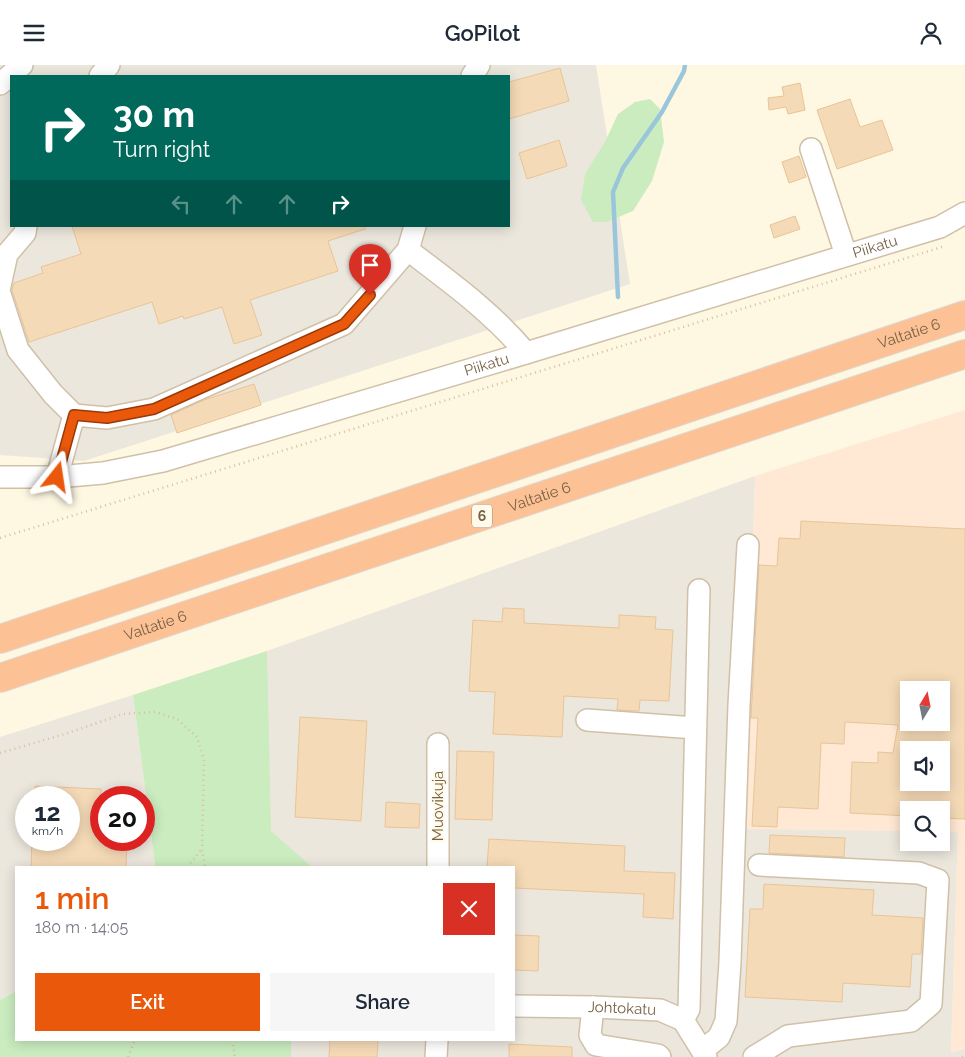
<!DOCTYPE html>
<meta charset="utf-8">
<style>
:root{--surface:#fff;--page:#f6f6f7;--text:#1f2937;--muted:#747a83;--accent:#ea580c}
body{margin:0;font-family:Raleway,sans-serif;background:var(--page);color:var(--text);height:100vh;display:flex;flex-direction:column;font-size:19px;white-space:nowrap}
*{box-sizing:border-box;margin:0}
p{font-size:16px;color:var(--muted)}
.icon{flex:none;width:28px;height:28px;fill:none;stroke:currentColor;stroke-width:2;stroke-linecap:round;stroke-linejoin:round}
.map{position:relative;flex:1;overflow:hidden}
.details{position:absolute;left:15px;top:801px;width:500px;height:175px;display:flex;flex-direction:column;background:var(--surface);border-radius:0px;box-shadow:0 2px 12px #0003}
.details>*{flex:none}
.banner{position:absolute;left:10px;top:10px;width:500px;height:152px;border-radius:0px;box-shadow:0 2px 12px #0003;background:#00695c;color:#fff;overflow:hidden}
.needle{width:32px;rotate:10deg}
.tools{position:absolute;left:900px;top:616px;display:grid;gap:10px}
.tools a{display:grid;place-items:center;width:50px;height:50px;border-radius:0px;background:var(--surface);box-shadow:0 2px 12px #0003;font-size:25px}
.speed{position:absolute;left:15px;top:721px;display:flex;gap:10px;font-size:25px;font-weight:700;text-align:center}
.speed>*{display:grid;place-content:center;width:65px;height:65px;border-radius:50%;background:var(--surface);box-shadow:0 2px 12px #0003;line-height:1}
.speed small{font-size:12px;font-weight:400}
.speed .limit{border:8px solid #d22;background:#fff;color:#111}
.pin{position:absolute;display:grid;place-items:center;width:42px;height:42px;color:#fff;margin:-51px -21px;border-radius:50% 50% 50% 0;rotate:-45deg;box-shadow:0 0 5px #0007}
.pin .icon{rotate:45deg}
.me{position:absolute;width:55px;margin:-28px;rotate:15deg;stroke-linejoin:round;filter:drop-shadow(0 0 4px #0008)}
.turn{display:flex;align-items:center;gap:18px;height:105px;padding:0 20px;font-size:22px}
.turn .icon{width:65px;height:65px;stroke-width:2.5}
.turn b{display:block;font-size:35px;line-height:42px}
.lanes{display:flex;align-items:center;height:48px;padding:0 20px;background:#0003;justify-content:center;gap:25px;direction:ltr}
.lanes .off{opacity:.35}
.round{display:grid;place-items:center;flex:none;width:52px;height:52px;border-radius:0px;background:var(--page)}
.head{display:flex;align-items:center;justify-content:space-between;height:85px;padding:0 20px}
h1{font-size:30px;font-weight:600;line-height:38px;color:var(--accent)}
.action{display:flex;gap:10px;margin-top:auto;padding:10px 20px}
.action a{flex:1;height:58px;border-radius:0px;background:var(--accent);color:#fff;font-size:20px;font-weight:600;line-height:58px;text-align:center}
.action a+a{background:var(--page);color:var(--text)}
header{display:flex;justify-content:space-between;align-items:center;height:65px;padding:0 20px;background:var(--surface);font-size:22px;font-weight:600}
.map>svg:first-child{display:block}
.commercial{fill:#ffe8d4;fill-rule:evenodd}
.industrial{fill:#ece7dd;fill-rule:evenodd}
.green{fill:#caecbf}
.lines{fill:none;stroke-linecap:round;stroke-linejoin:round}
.stream{stroke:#9ac6db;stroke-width:4.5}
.building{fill:#f5dab7;stroke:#e9c497;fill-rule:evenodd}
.minor-casing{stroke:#d0c0a8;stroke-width:24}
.highway-casing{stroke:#ded9d3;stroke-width:30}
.path{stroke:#dabe9b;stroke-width:2.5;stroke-dasharray:1 4;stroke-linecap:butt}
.minor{stroke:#fff;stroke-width:21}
.highway{stroke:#fcc194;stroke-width:28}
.route-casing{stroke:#983908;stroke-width:12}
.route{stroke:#ea580c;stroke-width:9}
.labels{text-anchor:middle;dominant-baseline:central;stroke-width:4;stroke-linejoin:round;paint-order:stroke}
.shield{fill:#fffae9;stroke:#a08e77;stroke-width:1}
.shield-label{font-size:14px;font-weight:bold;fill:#776046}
.street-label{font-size:15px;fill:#776046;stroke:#fffae9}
</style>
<header><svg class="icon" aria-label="menu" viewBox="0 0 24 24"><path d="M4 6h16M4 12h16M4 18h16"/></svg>GoPilot<svg class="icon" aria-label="person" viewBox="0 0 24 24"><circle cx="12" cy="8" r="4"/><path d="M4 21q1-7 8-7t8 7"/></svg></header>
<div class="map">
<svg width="965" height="992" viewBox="0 0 965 992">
<rect width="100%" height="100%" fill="#fef7e2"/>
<path class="commercial" d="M965 345V984L951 987 958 767 941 766V745H909V766L744 765 755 411ZM909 625H941V658H909ZM909 685H941V718H909Z"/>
<path class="industrial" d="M0 0H596L630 219 84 396 0 390ZM11 11H509V161H11Z
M755 411 744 764 909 766V778H941V766L958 767 951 987 965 984V992H266V975H514V802H267V586Z
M133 630 155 800 154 802H16V926L0 935V672ZM26 732H69V775H26ZM101 732H144V775H101Z"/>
<path class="green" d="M650 34 660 44 664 77 652 116 633 146 607 157H593L581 135 585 109 605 77 618 49 635 37Z
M267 586 271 766 312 802H154L155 800 133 630Z
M16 926V975H291V992H0V935Z"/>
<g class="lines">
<path class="stream" d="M618 232 613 127 623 103 662 47 684 6 685 0"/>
</g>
<path class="building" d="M560 3 569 36 509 54V17Z
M800 18 805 45 788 49 786 42 769 45 768 33 784 31 782 22Z
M850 34 860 62 882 55 893 85 837 104 817 45Z
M559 75 567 101 527 114 519 88Z
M799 91 806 112 789 118 782 97Z
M795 151 800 164 774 173 770 160Z
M72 161H365V164L328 176 338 206 250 235 262 270 234 279 222 242 184 254 183 251 159 259 152 237 29 277 12 225 14 218 43 208 41 202 81 189Z
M254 319 261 340 177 368 171 350 204 335Z
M801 456 965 464V754L941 753V745H909V751L850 748 852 697 878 698V687L893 688 898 660 845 657 844 679 821 678 818 744 778 742 777 762 752 761 758 653H751L759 500 777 501 779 473 800 474ZM909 625H941V658H909ZM909 685H941V718H909Z
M503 543 524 544V558L619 563V550L656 552 655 564 673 565 669 636 640 635 639 646 617 645 618 634 564 631 562 672 493 669 495 627 469 626 473 555 502 557Z
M300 652 367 656 361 756 295 752Z
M457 686 494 687 492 755 455 754Z
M35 721 101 724V775H127L126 802H31L32 775H69V732H35Z
M386 737 420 739 419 763 385 762Z
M770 770 845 773 844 792 769 788Z
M489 774 625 781 624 806 675 808 673 854 643 852 644 829 514 823V802H487Z
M764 819 874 825 872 850 923 853 921 889H912L910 922 843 918 842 937 745 932 750 844H763Z
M514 870 539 871 538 906 514 905Z
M330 975H378L377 992H329Z
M509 979 572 982V992H509Z"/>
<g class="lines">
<g class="minor-casing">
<g id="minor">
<path d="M100 11 109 0"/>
<path d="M472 11 479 0"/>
<path d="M0 19 22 0"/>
<path d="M811 84 846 190"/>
<path d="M408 185C450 217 492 247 526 288"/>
<path d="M0 221 7 189 25 168 26 161"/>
<path d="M0 229 18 285 53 329 74 350 57 412"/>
<path d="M74 350 107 353 154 344 344 259 408 185 415 161"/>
<path id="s1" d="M0 412H57L103 408 163 396 526 288 940 162 965 148"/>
<path d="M587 655 695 663"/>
<path d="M438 679V802"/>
<path id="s2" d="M514 941 593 942 660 945 683 955 706 992"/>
<path d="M593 942 590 970 596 980 658 990 660 992"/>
<path d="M683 955 689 944 699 525"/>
<path d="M703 985 719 972 726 956 730 897 739 640 748 480"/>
<path d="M436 992 437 975"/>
<path d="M754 992 788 971 911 956 931 939 938 815 919 808 759 800"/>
</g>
</g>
<g class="highway-casing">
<g id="highway">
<path id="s3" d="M0 574 965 250"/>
<path id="s4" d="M0 613 965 289"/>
</g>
</g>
<path class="path" d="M0 473 942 182
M0 688 68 668 123 649 155 647 177 654 197 672 204 695 202 784 205 802
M187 802 202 784
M232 975 235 992
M128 992 135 975
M962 992 965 990"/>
<use href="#minor" class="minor"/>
<use href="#highway" class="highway"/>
</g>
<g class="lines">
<g class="route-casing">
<path id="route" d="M57 412 74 350 107 353 154 344 344 259 370 230"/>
</g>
<use href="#route" class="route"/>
</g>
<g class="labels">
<rect class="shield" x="472" y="439.5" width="20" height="23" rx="4"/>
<g class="shield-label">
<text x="482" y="451">6</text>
</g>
<g class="street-label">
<text stroke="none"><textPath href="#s1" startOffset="908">Piikatu</textPath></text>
<text stroke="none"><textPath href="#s3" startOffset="959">Valtatie 6</textPath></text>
<text stroke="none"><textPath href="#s1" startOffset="502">Piikatu</textPath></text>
<text stroke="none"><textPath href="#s4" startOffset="569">Valtatie 6</textPath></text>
<text stroke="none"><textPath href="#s4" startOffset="164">Valtatie 6</textPath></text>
<text transform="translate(438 741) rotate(-90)">Muovikuja</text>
<text stroke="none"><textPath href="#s2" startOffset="108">Johtokatu</textPath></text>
</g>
</g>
</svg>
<div class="tools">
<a><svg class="needle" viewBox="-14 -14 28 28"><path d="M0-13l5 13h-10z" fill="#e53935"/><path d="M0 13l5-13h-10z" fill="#747a83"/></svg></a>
<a><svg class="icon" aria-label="sound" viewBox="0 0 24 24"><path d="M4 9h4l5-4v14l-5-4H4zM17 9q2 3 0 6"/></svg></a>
<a><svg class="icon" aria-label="search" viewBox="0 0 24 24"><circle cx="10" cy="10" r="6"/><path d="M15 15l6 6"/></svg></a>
</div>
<div class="speed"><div>12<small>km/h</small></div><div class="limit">20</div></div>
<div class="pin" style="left:370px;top:230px;background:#d93025"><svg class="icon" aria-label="arrive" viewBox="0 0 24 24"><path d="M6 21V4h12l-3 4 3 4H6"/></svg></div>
<svg class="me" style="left:57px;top:412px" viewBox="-20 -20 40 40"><path d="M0-17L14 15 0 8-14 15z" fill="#ea580c" stroke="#fff" stroke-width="4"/></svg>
<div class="banner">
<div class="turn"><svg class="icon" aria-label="right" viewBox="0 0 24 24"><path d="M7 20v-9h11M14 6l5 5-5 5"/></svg><div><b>30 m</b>Turn right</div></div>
<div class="lanes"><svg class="icon off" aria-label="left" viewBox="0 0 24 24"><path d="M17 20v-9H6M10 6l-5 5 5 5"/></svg><svg class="icon off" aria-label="ahead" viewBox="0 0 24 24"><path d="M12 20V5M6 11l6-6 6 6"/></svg><svg class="icon off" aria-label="ahead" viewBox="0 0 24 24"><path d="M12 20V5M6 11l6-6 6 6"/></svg><svg class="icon" aria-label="right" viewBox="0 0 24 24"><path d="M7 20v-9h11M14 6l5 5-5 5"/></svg></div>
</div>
<section class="details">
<div class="head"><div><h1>1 min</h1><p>180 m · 14:05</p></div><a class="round" style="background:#d93025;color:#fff"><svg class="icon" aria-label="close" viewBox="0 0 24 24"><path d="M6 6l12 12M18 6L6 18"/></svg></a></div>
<div class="action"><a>Exit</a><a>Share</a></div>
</section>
</div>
